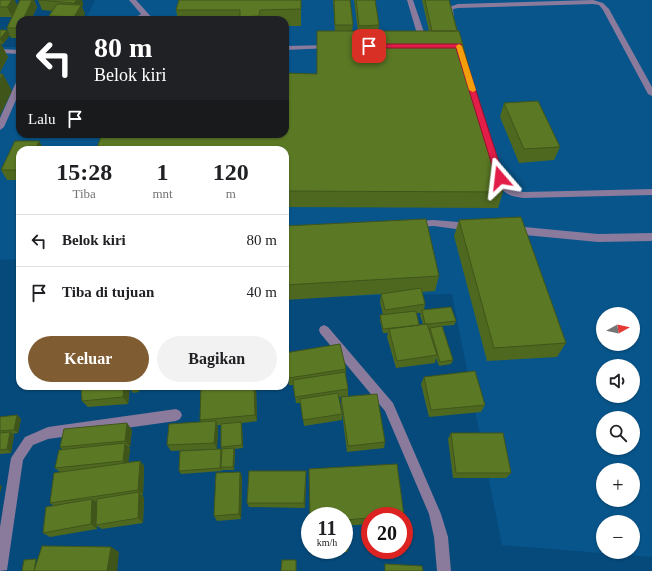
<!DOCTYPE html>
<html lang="id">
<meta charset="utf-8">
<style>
:root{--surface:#fff;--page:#f2f2f2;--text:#202124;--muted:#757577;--line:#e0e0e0;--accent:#7f5c32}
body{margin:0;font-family:"Times New Roman",serif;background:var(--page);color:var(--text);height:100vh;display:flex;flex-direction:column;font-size:15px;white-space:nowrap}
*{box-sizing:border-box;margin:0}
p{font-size:13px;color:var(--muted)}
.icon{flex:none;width:22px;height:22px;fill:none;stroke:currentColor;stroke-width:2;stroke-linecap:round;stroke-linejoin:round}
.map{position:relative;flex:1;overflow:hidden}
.details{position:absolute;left:16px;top:146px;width:273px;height:244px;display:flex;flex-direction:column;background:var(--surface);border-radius:12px;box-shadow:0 1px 3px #0004}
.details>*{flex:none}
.hud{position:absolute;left:16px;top:16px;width:273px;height:122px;border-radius:12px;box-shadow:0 1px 3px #0004;background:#202124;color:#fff;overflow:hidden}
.needle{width:26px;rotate:82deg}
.controls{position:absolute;left:596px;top:307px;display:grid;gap:8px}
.controls a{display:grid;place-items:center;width:44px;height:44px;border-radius:50%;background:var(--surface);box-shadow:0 1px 3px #0004;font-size:20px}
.speed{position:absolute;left:301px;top:507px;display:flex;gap:8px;font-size:20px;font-weight:700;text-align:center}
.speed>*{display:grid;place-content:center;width:52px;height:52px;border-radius:50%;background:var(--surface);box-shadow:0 1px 3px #0004;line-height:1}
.speed small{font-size:10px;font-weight:400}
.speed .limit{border:6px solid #d22;background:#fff;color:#111}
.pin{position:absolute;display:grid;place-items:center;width:34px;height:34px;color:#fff;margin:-17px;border-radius:8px;box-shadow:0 2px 6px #0006}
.me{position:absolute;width:44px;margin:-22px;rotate:343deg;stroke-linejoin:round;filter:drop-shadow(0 0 3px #0008)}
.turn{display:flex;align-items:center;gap:14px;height:84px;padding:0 12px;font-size:18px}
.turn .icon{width:52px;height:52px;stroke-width:2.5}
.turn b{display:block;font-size:28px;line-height:34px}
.then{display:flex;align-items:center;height:38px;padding:0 12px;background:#0003;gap:8px;font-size:15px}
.eta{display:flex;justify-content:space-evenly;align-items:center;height:68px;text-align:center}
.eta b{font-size:24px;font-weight:800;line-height:28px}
.button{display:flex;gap:8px;margin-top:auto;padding:8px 12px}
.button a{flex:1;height:46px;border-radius:24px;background:var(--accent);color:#fff;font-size:16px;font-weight:800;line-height:46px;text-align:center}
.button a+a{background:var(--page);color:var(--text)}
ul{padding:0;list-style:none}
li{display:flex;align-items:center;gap:12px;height:52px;padding:0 12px;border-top:1px solid var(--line)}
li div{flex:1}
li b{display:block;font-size:15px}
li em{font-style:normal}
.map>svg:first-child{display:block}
.built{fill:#07558b;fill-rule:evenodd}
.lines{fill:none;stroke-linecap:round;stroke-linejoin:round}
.minor{fill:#8a7a9b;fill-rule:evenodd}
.wall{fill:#4e6820;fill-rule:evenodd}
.shaded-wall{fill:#40551a}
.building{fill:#5b7925;stroke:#40551a}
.route{fill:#e11d48;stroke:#92132f}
.slow{fill:#f59e0b}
</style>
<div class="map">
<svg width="652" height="571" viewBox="0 0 652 571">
<rect width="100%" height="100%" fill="#064a7b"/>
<path class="built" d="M95 0H652V557L502 545 452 294 285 297V150H20V259L0 260V47H20V134H285V20H85ZM603 314H633V344H603ZM603 366H633V396H603ZM603 418H633V448H603ZM603 470H633V500H603ZM603 522H633V552H603Z"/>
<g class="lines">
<path class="minor" d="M129 0H136L154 20H147L145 17 139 20H131L141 14Z
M407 0H413L428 44 426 45 420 44Z
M593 0 603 3 609 9 652 87V96L648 94 603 10 599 5 593 4 458 8 453 9 454 19 451 21 448 19 446 8 458 4Z
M329 45 331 46V48L285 50V46Z
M0 49 20 50V54L0 53Z
M17 80H20V91L4 127 0 130V118Z
M491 146 495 149 506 182 514 190 524 192 652 189V195L524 198C519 197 513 197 508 194 494 187 491 163 487 149Z
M434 220 470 223 475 227 470 231 434 226 415 227 410 224 415 221Z
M514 226 598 234 652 233V241L598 242 514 234 509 230Z
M324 325 328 327 393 403 441 514 448 537 451 571H437L434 537 429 514 385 411 320 333 319 330 320 327Z
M176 409 180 411 182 415 180 419 176 421 48 439 33 445 23 460 7 570 0 571V527L11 458 25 437 48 427Z"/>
</g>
<path class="wall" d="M0 0 17 6 20 0H34L37 7 31 20H20V38H11L7 28 13 14 12 17H0Z
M38 0H82L83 5 82 7 85 14 81 20H51L49 16 53 11 42 10Z
M301 0V26H285V20H178L176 10Z
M333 0H350L353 25 352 31H358L354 0H375L379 25 378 31H429L422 0H449L503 192 498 208 285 207V150L335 31Z
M0 30H7L10 35 3 44H1L8 57 0 72Z
M504 103 560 147 554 160 519 163 500 117Z
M32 134H84L83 138 33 136Z
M15 141H39L44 150H20V180H7L1 170Z
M459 220 566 343 557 357 487 361 454 236Z
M285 226 439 276 435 291 422 292 425 304 424 310 456 321 454 325 442 326 453 360 451 364 439 366 436 358 435 363 396 368 387 337 388 333H383L380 320V315H383L380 302 381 294 285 300ZM416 313H421L420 315 423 324 419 325Z
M286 361 346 369 345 375 348 389V396L339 397 342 414V420L304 426 301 403H296L293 385H289Z
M424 377 485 405 481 412 429 417 421 384Z
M130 386 128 404 88 407 82 401Z
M140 386 139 392 133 393 130 389Z
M201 386H256L257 421 242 423V425L243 448 234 449 235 451 234 470H222V469V471L181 474 179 471 213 449 171 451 167 445 201 422 200 420ZM217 425H221V447L222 450 221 449H217L218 428Z
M341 397 385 442 384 448 347 452 341 404Z
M17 415 21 419 18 433 12 434 14 435 11 453 0 454V417Z
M132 430 130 447H128L130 449 128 462 140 461 144 466 143 495H142L144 498 143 523 102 529 97 526V529L50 537 43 533 53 505 50 503 60 472 55 468 63 450 60 447Z
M451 433 511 473 506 478H453L448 439Z
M240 472 242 477 241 519 217 521 214 516Z
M306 477 305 508 249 507 247 503Z
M344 516H370V524L344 526Z
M312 550H348L347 552 312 555Z"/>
<path class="shaded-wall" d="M12 0H15L18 7 12 17 7 7Z
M32 0H34L37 7 31 20H23Z
M77 0H82L83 5 82 7 85 14 81 20H75L74 17 77 11 74 3Z
M7 30 10 35 3 44 0 39Z
M0 42 8 57 0 72Z
M3 74 12 91 0 116V80Z
M81 134H84L83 138Z
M39 141 44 150H35Z
M124 386H130L128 404 123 397Z
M137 386H140L139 392 137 389Z
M254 386H256V388L257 421 255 415Z
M17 415 21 419 18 433 14 430Z
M216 421 218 428 217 449 214 443Z
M241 422 242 425 243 448 242 445Z
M127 423 132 430 130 447 125 441Z
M10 432 14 435 11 453 7 449Z
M125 443 130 449 128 467 123 461Z
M234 448 235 451 234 470 233 467Z
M221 449 222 452 221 467 222 471 220 468Z
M140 461 144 466 143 495 138 490Z
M306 471V477L305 508 304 503Z
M240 472 242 477 241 519 239 514Z
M0 485 2 486 0 493Z
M139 492 144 498 143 523 138 518Z
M92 499 98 503 96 525 97 526V529L91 524Z
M111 547 119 552 117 571H107Z"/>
<path class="building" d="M0 0H12L7 7H0Z
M20 0H32L23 20H20V26L19 28H7Z
M38 0H77L74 3Z
M179 0H301V9L260 10 259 16 240 17V10H176Z
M334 0H350L353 25H335Z
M356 0H375L379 25 359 26Z
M425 0H449L457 31H432Z
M57 4 81 5 74 17 49 16Z
M0 30H7L0 39Z
M317 31H459L503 192 285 191V150H96L102 134H285V73L317 74Z
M0 74H3L0 80Z
M538 101 560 147 524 149 504 103Z
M15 141H39L35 150H20V170H1Z
M521 217 566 343 494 348 459 220Z
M426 219 439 276 285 285V226Z
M421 288 425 304 385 310 381 294Z
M451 307 456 321 428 324H425L422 310Z
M416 311 419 325 383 329 380 315Z
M427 324 437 355 397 361 389 329Z
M442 326 453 360 440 362 430 328Z
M340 344 346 369 289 378 285 353Z
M475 371 485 405 431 410 424 377Z
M345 372 348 389 295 397 293 380Z
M81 386H124L123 397 82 401Z
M131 386H137V389H130Z
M201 386H254L255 415 200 420Z
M338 393 342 414 303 420 300 399Z
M377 394 385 442 348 446 341 397Z
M17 415 14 430 0 431V417Z
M216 421 214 443 167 445 169 424Z
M241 422 242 445 221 447V424Z
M127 423 125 441 60 447 64 429Z
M10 432 7 449 0 450V433Z
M451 433H503L511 473H456Z
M125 443 123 461 55 468 59 450Z
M234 448 233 467H221L222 449Z
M221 449 220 468 179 471 180 451Z
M140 461 138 490 50 503 54 473Z
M397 464 404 516H370V518L344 520V516H310L309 469Z
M249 471H306L304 503H247Z
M240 472 239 514 214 516 216 473Z
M139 492 138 518 96 525 97 499Z
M92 499 91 524 43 533 46 507Z
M344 527H346L348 550 312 553V550H344Z
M42 546 111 547 107 571H34Z
M36 559 34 571H22L24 560Z
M282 560H296V571H281Z
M385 564 422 566 423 571H385Z"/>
<path class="route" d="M367 44H461L504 178 503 180H497L496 178 456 48H369L366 46Z"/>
<path class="slow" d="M459 44 462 46 476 90 475 91 473 92 469 90 456 46Z"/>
</svg>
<div class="controls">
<a><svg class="needle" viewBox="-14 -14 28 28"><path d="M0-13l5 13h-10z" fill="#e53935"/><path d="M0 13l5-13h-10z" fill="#757577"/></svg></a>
<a><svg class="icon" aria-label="sound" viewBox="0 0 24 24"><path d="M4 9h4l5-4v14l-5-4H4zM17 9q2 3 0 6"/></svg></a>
<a><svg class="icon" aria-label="search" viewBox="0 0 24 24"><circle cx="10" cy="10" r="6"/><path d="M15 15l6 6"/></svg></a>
<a>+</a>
<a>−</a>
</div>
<div class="speed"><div>11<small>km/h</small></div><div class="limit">20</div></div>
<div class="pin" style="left:369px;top:46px;background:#d93025"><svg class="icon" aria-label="arrive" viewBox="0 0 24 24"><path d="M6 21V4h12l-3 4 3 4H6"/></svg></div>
<svg class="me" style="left:500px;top:178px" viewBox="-20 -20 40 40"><path d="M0-17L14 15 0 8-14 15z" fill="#e11d48" stroke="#fff" stroke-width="4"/></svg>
<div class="hud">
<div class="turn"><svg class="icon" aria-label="left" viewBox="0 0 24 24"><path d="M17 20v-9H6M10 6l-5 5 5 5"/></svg><div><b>80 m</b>Belok kiri</div></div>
<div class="then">Lalu<svg class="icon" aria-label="arrive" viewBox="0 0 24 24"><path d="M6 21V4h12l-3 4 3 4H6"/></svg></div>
</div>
<section class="details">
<div class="eta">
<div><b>15:28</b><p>Tiba</p></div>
<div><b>1</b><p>mnt</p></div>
<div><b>120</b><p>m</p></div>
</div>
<ul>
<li><svg class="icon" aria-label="left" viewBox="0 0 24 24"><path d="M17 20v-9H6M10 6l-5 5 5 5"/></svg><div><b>Belok kiri</b></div><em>80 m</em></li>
<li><svg class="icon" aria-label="arrive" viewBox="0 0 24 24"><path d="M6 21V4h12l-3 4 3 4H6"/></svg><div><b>Tiba di tujuan</b></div><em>40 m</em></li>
</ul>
<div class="button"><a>Keluar</a><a>Bagikan</a></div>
</section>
</div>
